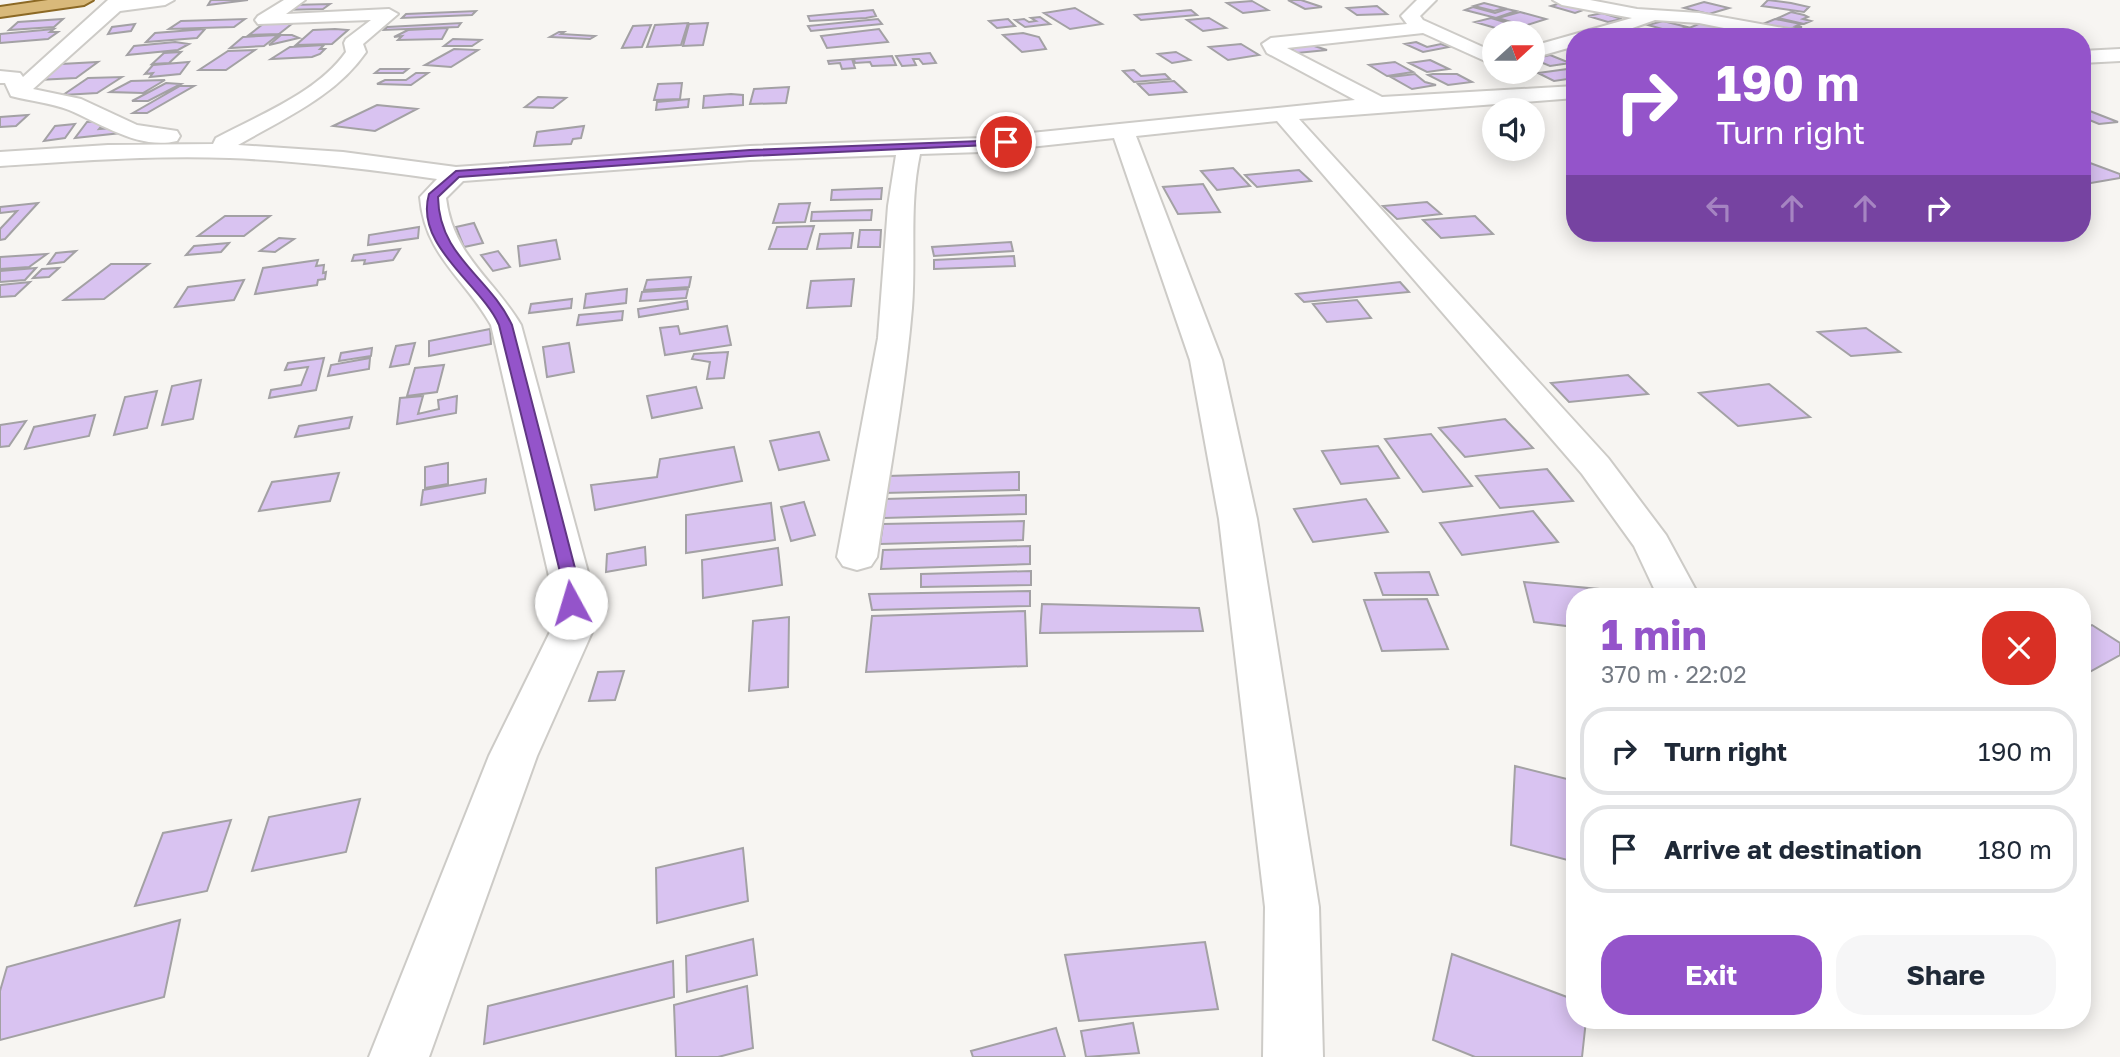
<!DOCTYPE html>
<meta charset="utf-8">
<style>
:root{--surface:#fff;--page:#f6f6f7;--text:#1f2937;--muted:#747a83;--line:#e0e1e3;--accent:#9454ca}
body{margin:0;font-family:"Golos Text",sans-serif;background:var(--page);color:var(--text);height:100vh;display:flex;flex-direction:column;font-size:26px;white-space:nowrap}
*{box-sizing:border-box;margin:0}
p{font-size:23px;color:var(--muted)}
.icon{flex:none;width:38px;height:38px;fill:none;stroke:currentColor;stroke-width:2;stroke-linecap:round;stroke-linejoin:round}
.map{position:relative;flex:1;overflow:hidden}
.side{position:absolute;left:1566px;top:588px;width:525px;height:441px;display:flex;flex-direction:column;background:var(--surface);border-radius:28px;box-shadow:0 4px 18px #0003}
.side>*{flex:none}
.banner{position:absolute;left:1566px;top:28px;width:525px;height:214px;border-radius:28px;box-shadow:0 4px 18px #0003;background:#9454ca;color:#fff;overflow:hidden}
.needle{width:46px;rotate:69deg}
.tools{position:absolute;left:1482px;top:21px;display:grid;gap:14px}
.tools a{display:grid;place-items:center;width:63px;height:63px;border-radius:50%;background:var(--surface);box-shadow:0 4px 18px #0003;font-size:35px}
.pin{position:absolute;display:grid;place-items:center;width:60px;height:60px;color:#fff;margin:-30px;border:4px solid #fff;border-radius:50%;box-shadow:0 2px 7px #0007}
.me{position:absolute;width:77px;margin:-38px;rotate:354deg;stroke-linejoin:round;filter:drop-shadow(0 0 5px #0008)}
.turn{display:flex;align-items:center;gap:24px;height:147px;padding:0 35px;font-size:32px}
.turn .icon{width:91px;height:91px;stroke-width:2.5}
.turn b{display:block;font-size:49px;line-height:60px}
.lanes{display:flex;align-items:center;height:66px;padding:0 35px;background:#0003;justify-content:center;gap:35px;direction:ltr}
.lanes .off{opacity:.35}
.round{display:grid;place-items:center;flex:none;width:74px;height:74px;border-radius:28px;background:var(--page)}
.overview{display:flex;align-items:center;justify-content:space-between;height:119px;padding:0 35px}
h1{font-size:42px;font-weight:700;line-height:52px;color:var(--accent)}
.button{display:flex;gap:14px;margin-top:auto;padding:14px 35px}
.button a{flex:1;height:80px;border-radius:28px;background:var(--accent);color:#fff;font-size:28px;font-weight:700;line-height:80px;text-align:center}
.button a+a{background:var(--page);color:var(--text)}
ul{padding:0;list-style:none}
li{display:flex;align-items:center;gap:21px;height:88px;margin:0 14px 10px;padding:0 21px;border:4px solid var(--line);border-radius:28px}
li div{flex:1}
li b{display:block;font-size:26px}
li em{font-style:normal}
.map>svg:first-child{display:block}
.building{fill:#d9c3f1;stroke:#a3a1a4;stroke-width:2}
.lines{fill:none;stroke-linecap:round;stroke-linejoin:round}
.minor-casing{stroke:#cdcbc7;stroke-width:4}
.primary-casing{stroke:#8c6925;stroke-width:4}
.minor{fill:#fff;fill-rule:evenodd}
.primary{fill:#d9b97a;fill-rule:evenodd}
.route{fill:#9454ca;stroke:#603783;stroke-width:2}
</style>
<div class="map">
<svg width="2120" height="1057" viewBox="0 0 2120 1057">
<rect width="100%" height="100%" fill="#f7f5f2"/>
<path class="building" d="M211 0H248L208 5Z
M1288 0H1301L1322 7 1305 9Z
M1768 0 1791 3 1809 7 1804 12 1762 6Z
M1252 1 1268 10 1243 13 1227 3Z
M1564 2 1586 9 1575 13 1551 6Z
M1704 2 1729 8 1709 14 1684 8Z
M1484 3 1504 8 1494 11 1474 6Z
M330 4 323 9 282 10 290 5Z
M1377 6 1387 14 1357 15 1347 8Z
M1473 7 1495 13 1507 9 1516 11 1496 18 1465 10Z
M1075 8 1102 24 1070 29 1044 13Z
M873 10 876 16 866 18 810 21 808 16Z
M1191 10 1197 15 1141 20 1135 15Z
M476 11 472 15 402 18 406 14Z
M1520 12 1546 19 1524 26 1498 18Z
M1791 12 1804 15 1808 17 1803 19 1811 21 1804 24 1778 18Z
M1602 13 1622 19 1608 22 1588 16Z
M1040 17 1050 24 1025 27 1015 20 1024 19 1029 22 1036 21 1031 18Z
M1209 18 1226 28 1203 31 1187 20Z
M1491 18 1525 28 1509 32 1475 22Z
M63 19 54 27 9 30 18 22Z
M245 19 234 27 169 29 181 21Z
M878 19 882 24 811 31 808 26Z
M1008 19 1015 26 997 28 989 21Z
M1775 19 1801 24 1796 26 1802 27 1789 29 1763 24Z
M1663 21 1687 27 1673 32 1648 25Z
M293 23 279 34 249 35 263 24Z
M461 23 458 27 384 30 387 27Z
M688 23 681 45 647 47 655 25Z
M708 23 703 45 683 46 689 24Z
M1701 23 1730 30 1714 37 1682 31Z
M135 24 131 31 108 34 112 27Z
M651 25 642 47 622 48 633 26Z
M448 28 442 39 398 40 402 36 394 37 408 30Z
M54 29 50 32H58L48 39 0 43V34Z
M205 29 197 38 146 42 155 33Z
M879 29 888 42 827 48 821 36Z
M313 30 335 29 348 30 332 44 296 45Z
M559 32H564L561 34 595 36 590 39 550 37Z
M1023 33 1039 37 1046 49 1022 52 1003 35Z
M278 35 264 46 230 48 243 37Z
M281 35H292L299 38 269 45Z
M453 39 481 40 472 46H444Z
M175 42 189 44 178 50 127 55 134 46Z
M1416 42 1427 47 1441 44 1449 47 1423 52 1405 44Z
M1241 44 1259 55 1228 60 1209 47Z
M324 45 320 49H325L320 54 312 57 271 59 290 47Z
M1311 45 1327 50 1297 53 1290 48Z
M454 49 478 50 451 67 425 65Z
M255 50 226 70H199L228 51Z
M181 52 169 63 152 64 164 53Z
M1176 52 1190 60 1172 63 1158 54Z
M930 53 936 63 923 64 919 59H913L916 65 902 66 896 56Z
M1550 55 1570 63 1550 66 1533 59Z
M892 56 896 65 872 66 870 62 855 63 854 59Z
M852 59 855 68 842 69 840 63 829 64 828 61Z
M1430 60 1449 69 1427 72 1409 63Z
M98 62 76 78 37 80 61 64Z
M189 62 180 74 150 77 153 73 145 74 153 65Z
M1395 62 1413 72 1387 76 1369 65Z
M1575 68V78L1554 81 1538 73Z
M380 69H408L403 73H375Z
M1134 70 1141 76 1165 74 1170 79 1134 82 1123 71Z
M416 73H428L411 85 377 84 385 80H406Z
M1415 74 1425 82 1436 85 1412 89 1391 77Z
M1433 74H1457L1472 82 1448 85 1428 75Z
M122 77 97 93 63 95 88 78Z
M165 80 143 93 110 92 131 81Z
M1174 81 1186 92 1149 95 1138 84Z
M166 83 181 84 148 101H132Z
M682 83 680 99 654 100 658 84Z
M180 86H194L147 113H133Z
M789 87 786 103 750 104 754 89Z
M731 94 743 95V105L703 108 704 96Z
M538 97 566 98 553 108 525 107Z
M689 99 688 107 656 110 657 102Z
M377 105 417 109 375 131 333 126Z
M2082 108 2118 122 2099 124 2082 117Z
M28 115 16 126 0 127V117Z
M106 121 99 129 113 128 121 133 75 138 87 122Z
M75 124 65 138 44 141 55 126Z
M584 126 581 138 573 139 571 144 534 146 537 132Z
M2082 160 2120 174V178L2091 183 2082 180 2085 178 2082 177Z
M1233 168 1250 186 1217 190 1201 171Z
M1299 170 1311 181 1257 187 1245 175Z
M1203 184 1220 212 1178 214 1163 187Z
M882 188 881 199 831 200 832 190Z
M1427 202 1441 214 1397 219 1383 206Z
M38 203 5 239 0 240V229L17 211 0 213V207Z
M810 203 805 222 773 223 779 204Z
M872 210 871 220 811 221 812 212Z
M225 216H270L244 236H198Z
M1475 216 1493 234 1441 238 1423 220Z
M474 223 483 243 464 247 456 227Z
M814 226 807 249H769L777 227Z
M419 227 418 238 368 245 369 235Z
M860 230H881L880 247H858Z
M853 233 851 248 817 249 820 234Z
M279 238 294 239 275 252 260 251Z
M556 240 560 259 520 266 518 246Z
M1011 242 1013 251 934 256 932 247Z
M229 243 221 252 186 255 194 246Z
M400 249 393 260 364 264 365 260 352 261 354 255Z
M76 251 64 262 48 264 56 253Z
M498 251 510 267 493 271 481 255Z
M47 254 29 267 0 269V257Z
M1014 256 1015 266 934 269V260Z
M318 260 316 266 324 265 323 273 326 272 325 279 318 280 317 285 255 294 263 268Z
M111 264H149L104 299 64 300Z
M36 268 25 280 0 282V271Z
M59 268 49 277 33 278 42 269Z
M691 277 689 287 644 290 647 280Z
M854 279 851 306 807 308 811 281Z
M244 280 234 300 175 307 188 287Z
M30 282 15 296 0 297V285Z
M1400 282 1409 292 1304 302 1296 294Z
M627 289 626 303 584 308 586 294Z
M688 289 686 298 640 301 642 292Z
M572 299 571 308 529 313 531 304Z
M1357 300 1371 318 1327 322 1313 304Z
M687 301 688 309 639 317 638 309Z
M623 311 622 320 577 325 579 315Z
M678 326 680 334 727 326 731 345 665 355 660 328Z
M1866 328 1900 352 1851 356 1818 332Z
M490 329 491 344 429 356V341Z
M415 343 409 364 390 367 396 346Z
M569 343 574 372 547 377 543 347Z
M372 348 371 356 339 361 341 353Z
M728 352 724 378 707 379 710 362 692 359 694 354Z
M324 358 316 390 269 398 271 390 301 385 308 367 285 370 288 363Z
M370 358 369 369 328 376 331 365Z
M444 365 437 392 407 396 415 368Z
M1628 375 1648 394 1569 402 1551 383Z
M201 380 193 419 162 425 172 386Z
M1769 384 1810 417 1738 426 1699 393Z
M696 387 702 408 652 418 647 396Z
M157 391 147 428 114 435 125 397Z
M423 396 418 414 439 409 438 400 457 396 456 413 397 424 400 398Z
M95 415 89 436 25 449 34 427Z
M352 417 349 428 295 437 299 426Z
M1505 419 1533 448 1465 457 1439 428Z
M26 421 9 446 0 447V425Z
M819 432 829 460 779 470 770 441Z
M1431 434 1472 486 1423 492 1385 439Z
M1378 446 1399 478 1341 484 1322 451Z
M734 447 742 481 595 510 591 485 657 477 660 459Z
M448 463V484L425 488V467Z
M1547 469 1573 501 1500 508 1476 476Z
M1019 472V490L883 493 888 476Z
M339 473 330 501 259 511 272 482Z
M486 479 485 493 421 505 423 490Z
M1026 495V514L884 518 885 499Z
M1366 499 1388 532 1313 542 1294 509Z
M804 502 815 535 791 541 781 507Z
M771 503 775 540 686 553V515Z
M1533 511 1558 542 1462 555 1440 523Z
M1024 521 1023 540 880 544 883 524Z
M1030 546V564L881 569 883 550Z
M645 547 646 565 606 572 607 554Z
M778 548 782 585 703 598 702 560Z
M1031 571V585L921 587V574Z
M1429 572 1438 595H1383L1375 573Z
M1524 582 1610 590 1612 597H1575V627L1534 622Z
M1030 591V606L872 610 869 594Z
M1427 599 1448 649 1382 651 1364 600Z
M1042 604 1199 608 1203 631 1040 633Z
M1025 611 1027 666 866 672 872 616Z
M789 617 788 687 749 691 753 621Z
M2092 625 2120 643V655L2084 675 2082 629Z
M624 671 615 700 589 701 598 672Z
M1515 766 1575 781V862L1511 845Z
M360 799 346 852 252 871 269 817Z
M231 820 207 891 135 906 163 833Z
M743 848 748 901 657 923 656 868Z
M180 920 164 997 0 1040V991L7 967Z
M753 939 757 975 687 992 686 956Z
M1205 942 1218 1009 1079 1021 1065 955Z
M1452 954 1575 1000V1020H1586L1582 1057H1475L1433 1040Z
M673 961 674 997 484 1044 488 1006Z
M747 986 753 1048 718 1057H676L674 1005Z
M1133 1023 1139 1053 1086 1057 1081 1031Z
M1056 1028 1065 1057H973L971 1051Z"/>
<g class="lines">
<g class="minor-casing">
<path id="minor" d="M108 0H174L165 5 120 11 33 89 81 99 137 125 177 131 180 136 177 141C139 150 102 124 69 110 51 103 30 101 11 96L5 83H0V71L20 73 23 77Z
M284 0H305L286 14 389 9 398 14 363 44 366 52C336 96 283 119 238 145L343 152 456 167 750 146 982 138 1355 100 1267 53 1262 44 1271 38 1407 24 1401 16 1417 0H1436L1420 16 1423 20 1494 52V65L1423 33 1287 48 1382 97 1575 86V98L1299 119 1608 458 1666 535 1698 594 1696 597H1658L1634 546 1582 474 1277 121 1136 136 1222 360 1257 519 1319 907 1323 1057H1263L1265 907 1219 519 1190 360 1114 138 982 152 920 154C909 205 916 257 912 308 905 392 889 474 877 557L871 566 857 570 843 566 837 557 878 338 888 206 896 155 750 160 463 181 446 198C453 256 493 278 521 325L589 576 593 630 537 756 429 1057H369L489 756 551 630 549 576 491 325C464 277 425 256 420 197L437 179C368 169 299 161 230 158 153 155 76 161 0 166V152L108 145 213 144 216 138C259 115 317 93 346 52L344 43 346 39 371 20 258 24 255 20 258 16Z
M1553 0H1590L1637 9 1699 13 1800 31 1809 37H1769L1699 23 1655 20 1607 37H1575V46L1533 58V46L1632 18 1562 5Z
M2120 49V61L2082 63V51Z"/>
</g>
<g class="primary-casing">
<path id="primary" d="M48 0H93L84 5 0 17V7Z"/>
</g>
<use href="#minor" class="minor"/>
<use href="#primary" class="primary"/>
</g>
<path class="route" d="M1006 140 1009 144 750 156 459 177 438 197C439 257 489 276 512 325L577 576V607H565L561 576 499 325C481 284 414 246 429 194L456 171 750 150Z"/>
</svg>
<div class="tools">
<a><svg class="needle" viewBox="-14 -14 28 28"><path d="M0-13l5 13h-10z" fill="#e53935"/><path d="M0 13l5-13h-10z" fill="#747a83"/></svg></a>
<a><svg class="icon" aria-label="sound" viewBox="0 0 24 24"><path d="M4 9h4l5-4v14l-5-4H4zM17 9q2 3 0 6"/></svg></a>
</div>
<div class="pin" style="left:1006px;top:142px;background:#d93025"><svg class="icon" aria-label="arrive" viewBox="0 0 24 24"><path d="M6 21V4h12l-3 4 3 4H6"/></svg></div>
<svg class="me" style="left:571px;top:603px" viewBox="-20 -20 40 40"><circle r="19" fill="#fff"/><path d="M0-13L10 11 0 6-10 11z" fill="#9454ca"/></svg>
<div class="banner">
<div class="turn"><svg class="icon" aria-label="right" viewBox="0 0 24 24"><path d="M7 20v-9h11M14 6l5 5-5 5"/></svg><div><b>190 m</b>Turn right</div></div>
<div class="lanes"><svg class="icon off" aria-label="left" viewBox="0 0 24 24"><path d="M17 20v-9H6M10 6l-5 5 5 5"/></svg><svg class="icon off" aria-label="ahead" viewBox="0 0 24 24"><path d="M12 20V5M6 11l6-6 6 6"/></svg><svg class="icon off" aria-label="ahead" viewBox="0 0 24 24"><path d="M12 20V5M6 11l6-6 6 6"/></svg><svg class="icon" aria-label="right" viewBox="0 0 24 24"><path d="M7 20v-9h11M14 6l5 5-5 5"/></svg></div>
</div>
<section class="side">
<div class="overview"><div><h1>1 min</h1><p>370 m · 22:02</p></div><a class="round" style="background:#d93025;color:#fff"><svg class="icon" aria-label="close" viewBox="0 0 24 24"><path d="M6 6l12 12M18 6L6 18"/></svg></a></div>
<ul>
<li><svg class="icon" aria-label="right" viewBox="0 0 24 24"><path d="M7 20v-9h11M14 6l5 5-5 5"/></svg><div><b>Turn right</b></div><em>190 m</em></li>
<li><svg class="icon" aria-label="arrive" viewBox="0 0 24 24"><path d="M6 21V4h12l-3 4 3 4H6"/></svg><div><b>Arrive at destination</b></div><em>180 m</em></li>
</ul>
<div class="button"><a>Exit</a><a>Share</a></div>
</section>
</div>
